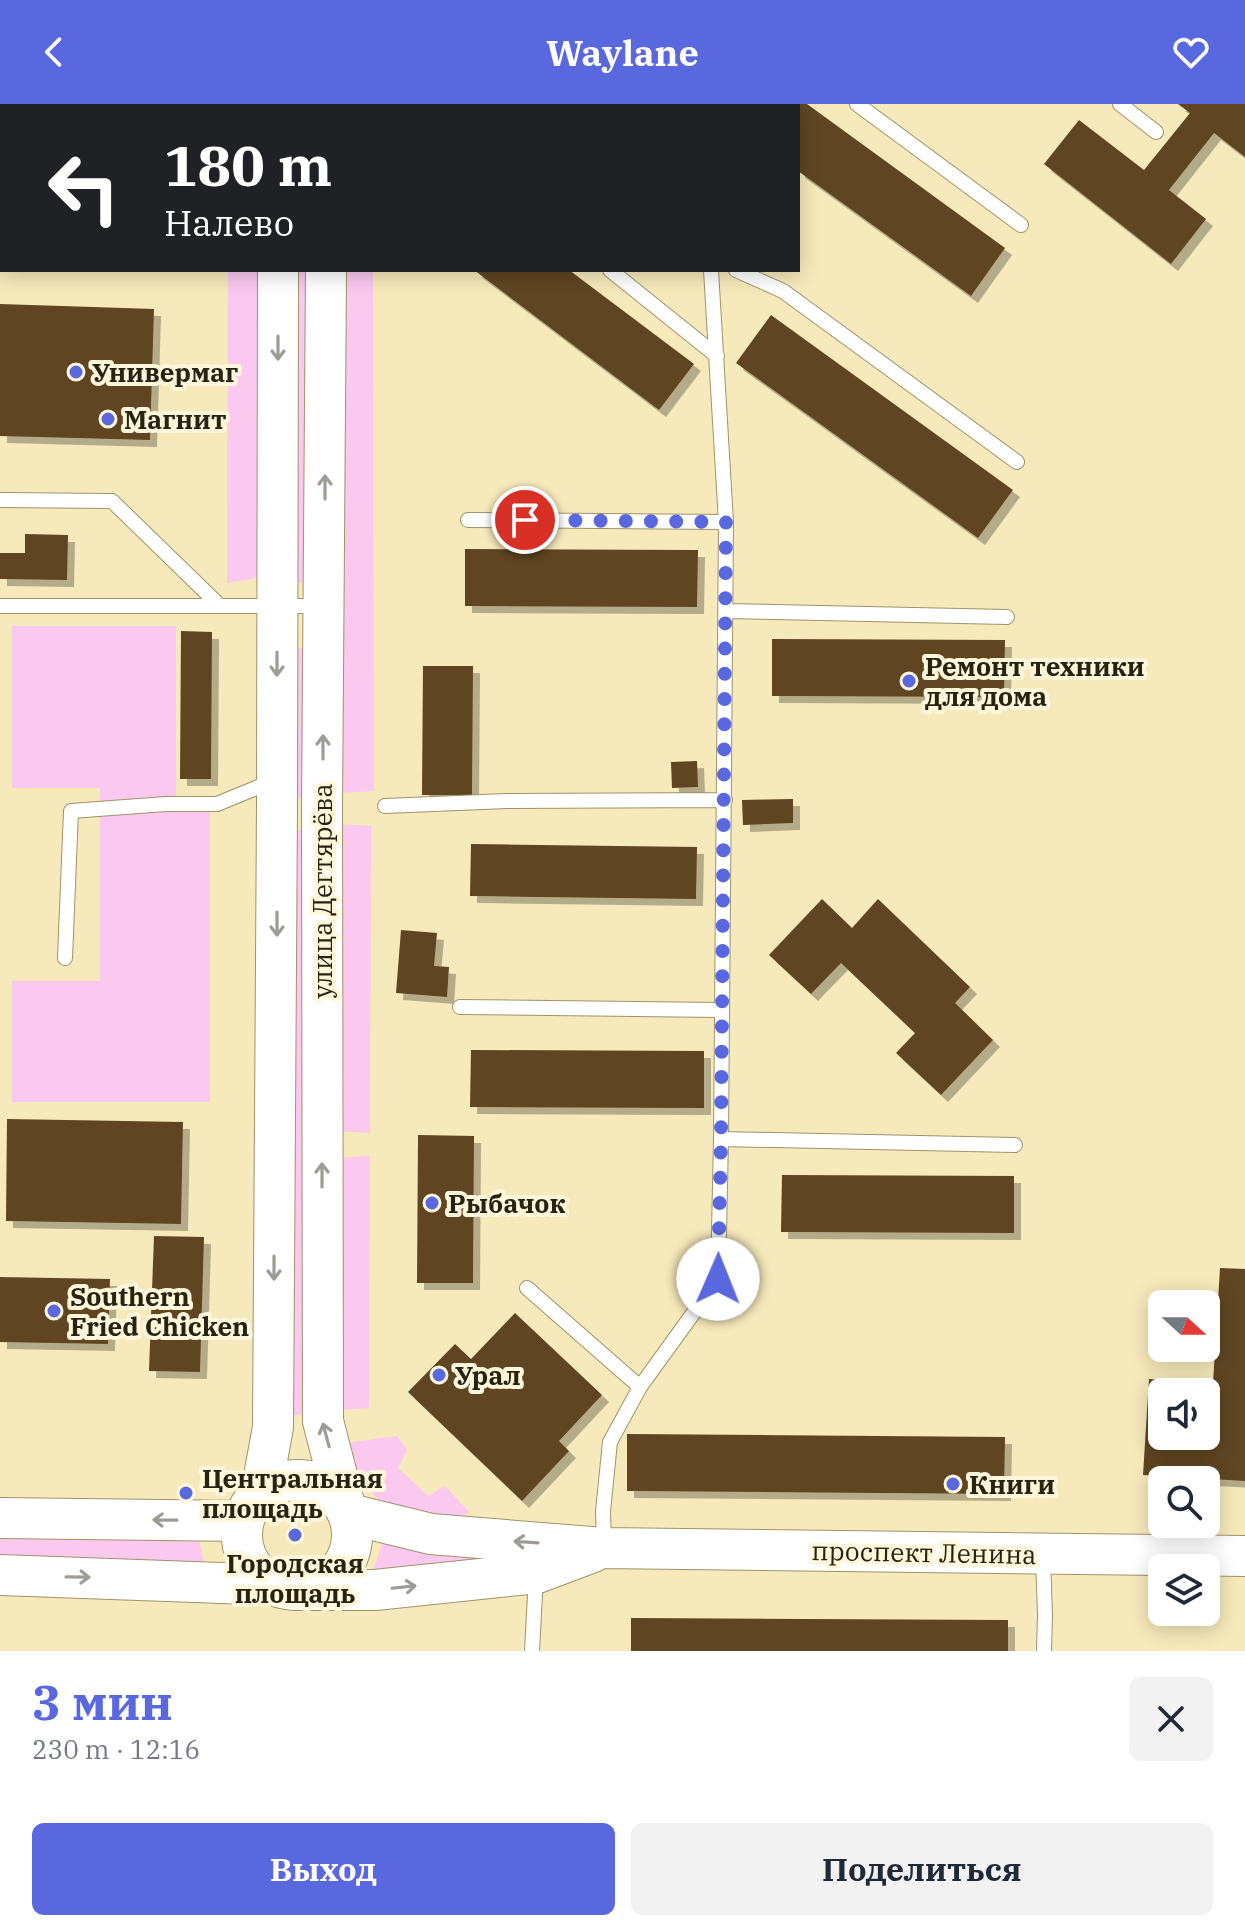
<!DOCTYPE html>
<html lang="ru">
<meta charset="utf-8">
<style>
:root{--surface:#fff;--page:#f2f2f3;--text:#1f2937;--muted:#747a83;--accent:#5a68df}
body{margin:0;font-family:"IBM Plex Serif",serif;background:var(--page);color:var(--text);height:100vh;display:flex;flex-direction:column;font-size:30px;white-space:nowrap}
*{box-sizing:border-box;margin:0}
p{font-size:26px;color:var(--muted)}
.icon{flex:none;width:44px;height:44px;fill:none;stroke:currentColor;stroke-width:2;stroke-linecap:round;stroke-linejoin:round}
.map{position:relative;height:1547px;overflow:hidden}
.drawer{display:flex;flex-direction:column;background:var(--surface);flex:1}
.drawer>*{flex:none}
.banner{position:absolute;left:0px;top:0px;width:800px;height:168px;box-shadow:0 4px 20px #0003;background:#202124;color:#fff;overflow:hidden}
.needle{width:52px;rotate:111deg}
.fabs{position:absolute;left:1148px;top:1186px;display:grid;gap:16px}
.fabs a{display:grid;place-items:center;width:72px;height:72px;border-radius:12px;background:var(--surface);box-shadow:0 4px 20px #0003;font-size:40px}
.pin{position:absolute;display:grid;place-items:center;width:68px;height:68px;color:#fff;margin:-34px;border:4px solid #fff;border-radius:50%;box-shadow:0 2px 8px #0007}
.me{position:absolute;width:88px;margin:-44px;rotate:1deg;stroke-linejoin:round;filter:drop-shadow(0 0 6px #0008)}
.turn{display:flex;align-items:center;gap:28px;height:168px;padding:0 32px;font-size:36px}
.turn .icon{width:104px;height:104px;stroke-width:2.5}
.turn b{display:block;font-size:56px;line-height:68px}
.round{display:grid;place-items:center;flex:none;width:84px;height:84px;border-radius:12px;background:var(--page)}
.overview{display:flex;align-items:center;justify-content:space-between;height:136px;padding:0 32px}
h1{font-size:48px;font-weight:700;line-height:60px;color:var(--accent)}
.primary-button{display:flex;gap:16px;margin-top:auto;padding:16px 32px}
.primary-button a{flex:1;height:92px;border-radius:12px;background:var(--accent);color:#fff;font-size:32px;font-weight:700;line-height:92px;text-align:center}
.primary-button a+a{background:var(--page);color:var(--text)}
header{display:flex;justify-content:space-between;align-items:center;height:104px;padding:0 32px;background:var(--accent);color:#fff;font-size:36px;font-weight:700}
.map>svg:first-child{display:block}
.green{fill:#fbc8f0}
.building{fill:#5e4522;fill-rule:evenodd;filter:url(#shadow)}
.lines{fill:none;stroke-linecap:round;stroke-linejoin:round}
.service-casing{stroke:#9f9368;stroke-width:16}
.secondary-casing{stroke:#9f9368;stroke-width:42}
.service{stroke:#fff;stroke-width:14}
.secondary{stroke:#fff;stroke-width:40}
.oneway{stroke:#9e9c94}
.route{stroke:#5a68df;stroke-width:14;stroke-dasharray:0 25.2}
.poi-dot{fill:#5a68df;stroke:#fef7db;stroke-width:3}
.labels{text-anchor:middle;dominant-baseline:central;stroke-width:8;stroke-linejoin:round;paint-order:stroke}
.poi-label{font-size:26px;font-weight:bold;fill:#282311;stroke:#fef7db;text-anchor:start}
.street-label{font-size:26px;fill:#282311;stroke:#fef7db}
</style>
<header><svg class="icon" aria-label="back" viewBox="0 0 24 24"><path d="M15 5l-7 7 7 7"/></svg>Waylane<svg class="icon" aria-label="heart" viewBox="0 0 24 24"><path d="M12 20l-8-8c-3-5 5-10 8-4 3-6 11-1 8 4z"/></svg></header>
<div class="map">
<svg width="1245" height="1547" viewBox="0 0 1245 1547">
<defs>
<filter id="shadow"><feDropShadow dx="7" dy="7" stdDeviation="0" flood-color="#0004"/></filter>
</defs>
<rect width="100%" height="100%" fill="#f6e9bb"/>
<path class="green" d="M228 166H261V473L227 479Z
M295 166H311L309 479H294Z
M340 166H373L374 687 336 689Z
M12 522H176V708H210V998H12V877H100V684H12Z
M294 544H309L308 694H294Z
M338 720 371 722 370 1029 335 1027Z
M293 726H308L307 1311H292Z
M370 1052 369 1304 337 1306 335 1054Z
M397 1332 407 1346 398 1364 428 1392 445 1382 469 1408 451 1421 386 1403 357 1374 339 1340Z
M0 1431 199 1437 204 1459 0 1455Z
M383 1438 550 1454 370 1475Z"/>
<path class="building" d="M798 0H807L1005 144 971 192 798 67Z
M1178 0H1245V53L1214 29 1169 86 1206 115 1171 160 1044 60 1079 16 1144 66 1190 9Z
M474 166H569L694 260 659 306Z
M0 200 154 205 150 336 0 332Z
M771 211 1013 386 978 434 736 259Z
M25 430 68 431 67 476 0 475V449H25Z
M465 445 698 446 697 503 465 502Z
M181 527 212 528 211 675H180Z
M772 535 1005 536 1004 593 772 592Z
M423 562H473L472 691H422Z
M697 657 698 683 672 684 671 658Z
M793 695V719L743 721 742 696Z
M471 740 697 743 696 795 470 792Z
M822 795 852 824 878 795 970 883 955 899 993 936 941 991 896 949 915 929 841 859 811 890 769 851Z
M401 826 437 829 434 862 449 863 447 893 396 889Z
M471 946 704 947V1004L470 1003Z
M7 1015 183 1018 181 1120 6 1117Z
M418 1031 474 1032 473 1179H417Z
M782 1071 1014 1072V1129L781 1128Z
M154 1132 204 1133 200 1268 149 1267Z
M1220 1164 1245 1165V1377L1143 1371 1149 1275 1213 1279ZM1162 1288H1206V1332H1162Z
M0 1173 110 1175 108 1240 0 1238Z
M515 1209 602 1291 559 1337 569 1347 522 1397 408 1288 455 1240 471 1255Z
M627 1330 1005 1333 1004 1390 627 1387Z
M631 1514 1008 1516V1547H631Z"/>
<g class="lines">
<g class="service-casing">
<path id="service" d="M701 0V2
M857 0 1021 121
M1120 0 1156 28
M175 2V0
M499 2V0
M0 87H2
M610 166 717 252
M736 166 783 187 1017 358
M0 396 112 397 219 501
M468 416 726 418
M0 502H320
M727 507 1007 513
M385 702 507 697 725 696
M65 854 71 707 166 700H217L273 677
M460 903 721 906
M721 1035 1015 1041
M527 1184 640 1283
M604 1440 603 1407 610 1338 640 1283 718 1175 721 1035 726 418 711 166
M1043 1454 1045 1511 1044 1547
M532 1547 536 1472"/>
</g>
<g class="secondary-casing">
<path id="secondary" d="M278 2V0
M327 2V0
M326 166 322 704 323 1317 346 1406
M242 1431a55 55 0 1 1 110 0a55 55 0 1 1-110 0Z
M261 1389 273 1323 277 703 278 166
M349 1410 431 1430 604 1444 1245 1452
M0 1414 243 1417
M0 1471 275 1481
M306 1486H375L537 1469 593 1448"/>
</g>
<use href="#service" class="service"/>
<use href="#secondary" class="secondary"/>
</g>
<defs><path id="oneway-shaft" d="M-6 0H5M1.5-3L5.5 0L1.5 3" fill="none" stroke-width="1.6" stroke-linecap="round" stroke-linejoin="round" transform="scale(2)"/></defs>
<g class="oneway">
<use href="#oneway-shaft" transform="translate(278 244) rotate(90)"/>
<use href="#oneway-shaft" transform="translate(325 383) rotate(-90)"/>
<use href="#oneway-shaft" transform="translate(277 560) rotate(90)"/>
<use href="#oneway-shaft" transform="translate(323 643) rotate(-90)"/>
<use href="#oneway-shaft" transform="translate(277 820) rotate(90)"/>
<use href="#oneway-shaft" transform="translate(322 1071) rotate(-90)"/>
<use href="#oneway-shaft" transform="translate(274 1164) rotate(90)"/>
<use href="#oneway-shaft" transform="translate(326 1331) rotate(-105)"/>
<use href="#oneway-shaft" transform="translate(165 1416) rotate(-179)"/>
<use href="#oneway-shaft" transform="translate(526 1438) rotate(-176)"/>
<use href="#oneway-shaft" transform="translate(78 1473) rotate(1)"/>
<use href="#oneway-shaft" transform="translate(404 1483) rotate(-6)"/>
</g>
<g class="lines">
<path class="route" d="M525 416 726 418 721 1035 718 1175"/>
</g>
<g class="poi-dot">
<circle cx="76" cy="268" r="8"/>
<circle cx="108" cy="315" r="8"/>
<circle cx="909" cy="577" r="8"/>
<circle cx="432" cy="1099" r="8"/>
<circle cx="54" cy="1207" r="8"/>
<circle cx="439" cy="1271" r="8"/>
<circle cx="953" cy="1380" r="8"/>
<circle cx="186" cy="1389" r="8"/>
<circle cx="295" cy="1431" r="8"/>
</g>
<g class="labels">
<g class="poi-label">
<text x="92" y="268">Универмаг</text>
<text x="124" y="315">Магнит</text>
<text x="925" y="562">Ремонт техники<tspan x="925" dy="30">для дома</tspan></text>
<text x="448" y="1099">Рыбачок</text>
<text x="70" y="1192">Southern<tspan x="70" dy="30">Fried Chicken</tspan></text>
<text x="455" y="1271">Урал</text>
<text x="202" y="1374">Центральная<tspan x="202" dy="30">площадь</tspan></text>
<text x="969" y="1380">Книги</text>
<text x="295" y="1459" text-anchor="middle">Городская<tspan x="295" dy="30">площадь</tspan></text>
</g>
<g class="street-label">
<text transform="translate(322 787) rotate(-90)">улица Дегтярёва</text>
<text transform="translate(924 1448) rotate(1)">проспект Ленина</text>
</g>
</g>
</svg>
<div class="fabs">
<a><svg class="needle" viewBox="-14 -14 28 28"><path d="M0-13l5 13h-10z" fill="#e53935"/><path d="M0 13l5-13h-10z" fill="#747a83"/></svg></a>
<a><svg class="icon" aria-label="sound" viewBox="0 0 24 24"><path d="M4 9h4l5-4v14l-5-4H4zM17 9q2 3 0 6"/></svg></a>
<a><svg class="icon" aria-label="search" viewBox="0 0 24 24"><circle cx="10" cy="10" r="6"/><path d="M15 15l6 6"/></svg></a>
<a><svg class="icon" aria-label="layers" viewBox="0 0 24 24"><path d="M12 4l9 5-9 5-9-5zM3 14l9 5 9-5"/></svg></a>
</div>
<div class="pin" style="left:525px;top:416px;background:#d93025"><svg class="icon" aria-label="arrive" viewBox="0 0 24 24"><path d="M6 21V4h12l-3 4 3 4H6"/></svg></div>
<svg class="me" style="left:718px;top:1175px" viewBox="-20 -20 40 40"><circle r="19" fill="#fff"/><path d="M0-13L10 11 0 6-10 11z" fill="#5a68df"/></svg>
<div class="banner">
<div class="turn"><svg class="icon" aria-label="left" viewBox="0 0 24 24"><path d="M17 20v-9H6M10 6l-5 5 5 5"/></svg><div><b>180 m</b>Налево</div></div>
</div>
</div>
<section class="drawer">
<div class="overview"><div><h1>3 мин</h1><p>230 m · 12:16</p></div><a class="round"><svg class="icon" aria-label="close" viewBox="0 0 24 24"><path d="M6 6l12 12M18 6L6 18"/></svg></a></div>
<div class="primary-button"><a>Выход</a><a>Поделиться</a></div>
</section>
